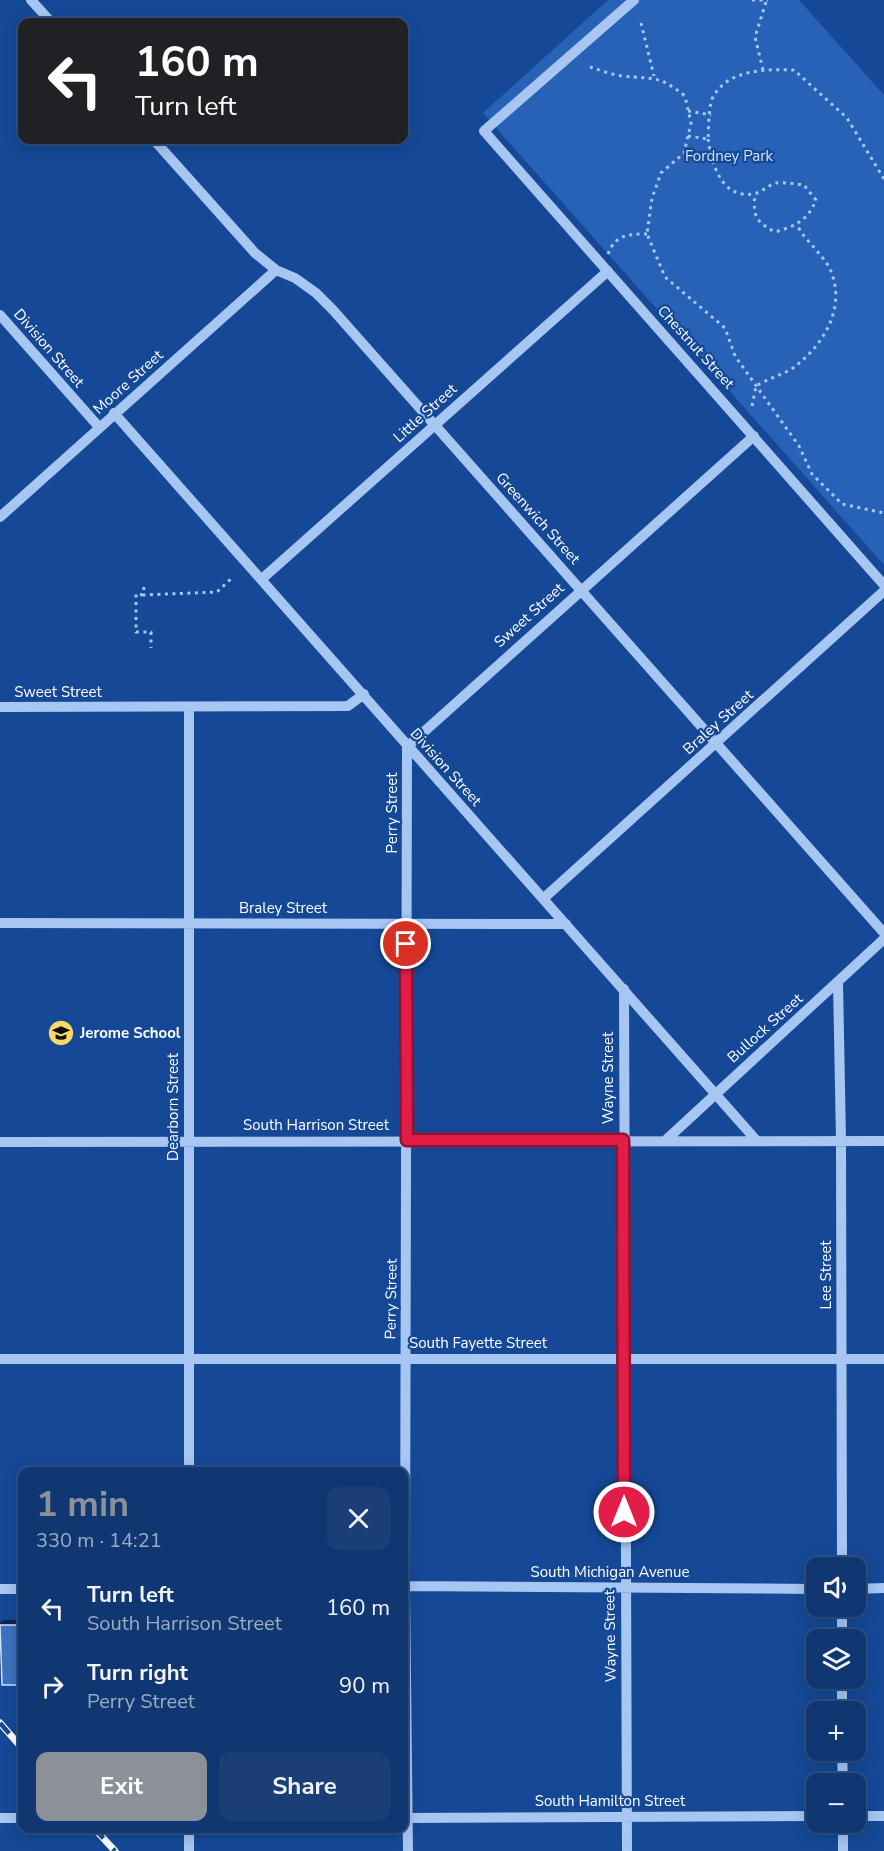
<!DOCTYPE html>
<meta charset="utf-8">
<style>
:root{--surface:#103771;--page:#193f76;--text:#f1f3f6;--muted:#9cacc3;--line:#305184;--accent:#8c9099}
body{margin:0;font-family:"Nunito Sans",sans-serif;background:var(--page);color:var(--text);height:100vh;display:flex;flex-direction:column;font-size:22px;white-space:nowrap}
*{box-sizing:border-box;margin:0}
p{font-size:20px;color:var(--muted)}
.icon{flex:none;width:33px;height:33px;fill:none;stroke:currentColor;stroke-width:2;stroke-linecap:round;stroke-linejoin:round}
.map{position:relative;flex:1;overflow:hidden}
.sheet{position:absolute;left:18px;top:1467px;width:390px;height:366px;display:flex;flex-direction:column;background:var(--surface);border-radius:12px;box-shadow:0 3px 15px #0003,0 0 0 2px var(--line)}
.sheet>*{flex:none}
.banner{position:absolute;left:18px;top:18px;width:390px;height:126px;border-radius:12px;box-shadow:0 3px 15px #0003,0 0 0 2px var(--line);background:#202124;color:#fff;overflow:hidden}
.fabs{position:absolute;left:806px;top:1557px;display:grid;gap:12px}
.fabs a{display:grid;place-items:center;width:60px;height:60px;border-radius:12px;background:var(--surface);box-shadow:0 3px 15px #0003,0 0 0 2px var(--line);font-size:30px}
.pin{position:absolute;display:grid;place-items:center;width:51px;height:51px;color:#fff;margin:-26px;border:3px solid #fff;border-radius:50%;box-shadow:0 2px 6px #0007}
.me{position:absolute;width:66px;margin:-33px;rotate:0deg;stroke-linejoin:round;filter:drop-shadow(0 0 4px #0008)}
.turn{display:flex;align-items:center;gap:21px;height:126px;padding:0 18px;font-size:27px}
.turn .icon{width:78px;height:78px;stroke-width:2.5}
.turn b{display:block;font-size:42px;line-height:51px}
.round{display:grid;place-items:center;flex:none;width:63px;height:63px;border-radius:12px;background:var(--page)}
.head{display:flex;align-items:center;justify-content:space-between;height:102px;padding:0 18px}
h1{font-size:36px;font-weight:700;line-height:45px;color:var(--accent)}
.primary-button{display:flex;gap:12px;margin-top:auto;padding:12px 18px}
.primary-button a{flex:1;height:69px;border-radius:12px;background:var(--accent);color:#fff;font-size:24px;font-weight:700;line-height:69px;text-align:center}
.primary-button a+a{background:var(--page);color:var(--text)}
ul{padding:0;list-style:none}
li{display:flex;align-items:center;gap:18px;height:78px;padding:0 18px}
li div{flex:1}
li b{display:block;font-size:22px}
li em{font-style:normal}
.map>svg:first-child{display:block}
.green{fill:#2862b6}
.shadow{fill:#0007}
.building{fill:#3d72bf;stroke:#cfe2fc;stroke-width:1.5}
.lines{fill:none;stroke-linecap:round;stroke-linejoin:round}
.path{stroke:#a7c6f2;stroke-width:3;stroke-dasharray:3 4.5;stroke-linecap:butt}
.minor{stroke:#a7c6f2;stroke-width:10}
.rail-casing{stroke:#fff;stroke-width:7}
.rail{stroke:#154997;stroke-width:4.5;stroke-dasharray:14;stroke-linecap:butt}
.route-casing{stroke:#92132f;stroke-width:15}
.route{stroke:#e11d48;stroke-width:10}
.labels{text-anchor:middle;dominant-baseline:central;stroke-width:4.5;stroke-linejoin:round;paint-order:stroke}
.park-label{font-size:15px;fill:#cfe2fc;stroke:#154997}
.street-label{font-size:15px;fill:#fff;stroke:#154997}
.poi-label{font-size:15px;font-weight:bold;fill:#fff;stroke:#154997;text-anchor:start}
</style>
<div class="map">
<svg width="884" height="1851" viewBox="0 0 884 1851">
<rect width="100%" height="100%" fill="#154997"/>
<path class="green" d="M608 0H799L884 95V565L483 113Z"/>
<path class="shadow" d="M3 1620H22V1684H4L3 1671H0V1623Z"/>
<path class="building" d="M0 1625H22V1685H2Z"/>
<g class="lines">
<path class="path" d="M752 0H768
M641 23 654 76
M590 67C600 70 612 75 623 76 655 80 657 74 685 96L691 123 684 153 661 173 652 198 647 234 665 277 725 328 735 356 799 446 812 474 842 504 884 513
M763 70 755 37 766 2
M688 111 711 115
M688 136 708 139C709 127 708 107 713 97 728 69 767 69 794 70L847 118 884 179
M708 139C712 164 721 199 754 194 762 192 768 185 776 183 784 182 796 184 804 185L816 200C808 220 796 226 775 232 755 221 753 216 755 194
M608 254C615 235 628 234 647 234
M752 406 756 386C767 379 782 375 793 368 824 345 847 307 830 269 821 252 806 242 797 225
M144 587 143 595 217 592 233 577
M143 595 136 594V632H151V648"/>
<path class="minor" d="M31 0 51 22
M634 0 484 131 884 585
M154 140 255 253 276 270 295 278 316 293 333 310 884 933
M0 315 99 427
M114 413 756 1140
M0 517 276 270
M263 578 608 271
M0 707 348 706 364 694
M544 898 884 591
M0 923 566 924
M838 982 841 1140 842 1568
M624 989 627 1851
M667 1139 884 939
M0 1142 884 1141
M0 1359H884
M189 1472V707
M404 1586 816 1589
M0 1589H22
M855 1589 884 1588
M842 1606V1640
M842 1678V1712
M842 1750 843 1784
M855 1816H884
M0 1818H22
M404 1818 816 1816
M843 1822V1851
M189 1828V1851
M408 1851 405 1586 407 747 754 436"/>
<g class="rail-casing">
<path id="rail" d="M0 1723 22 1748
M94 1828 115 1851"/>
</g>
<use href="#rail" class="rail"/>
</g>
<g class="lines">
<g class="route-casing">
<path id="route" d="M406 944 407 1140H623L624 1512"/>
</g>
<use href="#route" class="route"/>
</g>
<defs>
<g id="school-disc" transform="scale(1.35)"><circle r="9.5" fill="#ffd968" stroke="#154997"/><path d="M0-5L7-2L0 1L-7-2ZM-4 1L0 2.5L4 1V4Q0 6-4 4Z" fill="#111"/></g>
</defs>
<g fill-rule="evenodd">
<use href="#school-disc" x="61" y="1033"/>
</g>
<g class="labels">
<g class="park-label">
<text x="729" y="156">Fordney Park</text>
</g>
<g class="street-label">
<text transform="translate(696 347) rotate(48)">Chestnut Street</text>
<text transform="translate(49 348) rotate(49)">Division Street</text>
<text transform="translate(128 382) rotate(-42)">Moore Street</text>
<text transform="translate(425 413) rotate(-42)">Little Street</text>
<text transform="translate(538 518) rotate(48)">Greenwich Street</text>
<text transform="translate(529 615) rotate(-42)">Sweet Street</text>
<text x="58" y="692">Sweet Street</text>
<text transform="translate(718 722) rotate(-42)">Braley Street</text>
<text transform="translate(446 767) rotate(48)">Division Street</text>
<text transform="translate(392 813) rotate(-90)">Perry Street</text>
<text x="283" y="908">Braley Street</text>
<text transform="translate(765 1028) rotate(-42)">Bullock Street</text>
<text transform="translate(608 1078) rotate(-90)">Wayne Street</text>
<text transform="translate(173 1107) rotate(-90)">Dearborn Street</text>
<text x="316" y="1125">South Harrison Street</text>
<text transform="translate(826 1275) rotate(-90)">Lee Street</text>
<text transform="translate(391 1299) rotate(-89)">Perry Street</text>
<text x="478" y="1343">South Fayette Street</text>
<text x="610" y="1572">South Michigan Avenue</text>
<text transform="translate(610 1636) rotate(-91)">Wayne Street</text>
<text x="610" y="1801">South Hamilton Street</text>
</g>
<g class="poi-label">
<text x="80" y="1033">Jerome School</text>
</g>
</g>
</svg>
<div class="fabs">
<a><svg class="icon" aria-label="sound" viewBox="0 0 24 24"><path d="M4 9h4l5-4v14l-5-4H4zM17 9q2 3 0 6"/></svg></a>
<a><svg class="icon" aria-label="layers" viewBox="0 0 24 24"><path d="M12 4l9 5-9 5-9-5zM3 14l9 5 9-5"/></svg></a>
<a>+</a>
<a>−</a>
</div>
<div class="pin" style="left:406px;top:944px;background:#d93025"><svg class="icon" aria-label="arrive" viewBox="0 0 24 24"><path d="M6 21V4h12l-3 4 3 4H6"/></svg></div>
<svg class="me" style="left:624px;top:1512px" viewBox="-20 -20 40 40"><circle r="17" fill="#e11d48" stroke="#fff" stroke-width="3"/><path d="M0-11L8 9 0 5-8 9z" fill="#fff"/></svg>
<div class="banner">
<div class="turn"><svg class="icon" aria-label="left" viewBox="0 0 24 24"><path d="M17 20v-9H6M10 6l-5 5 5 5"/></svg><div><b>160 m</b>Turn left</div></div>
</div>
<section class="sheet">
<div class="head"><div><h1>1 min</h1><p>330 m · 14:21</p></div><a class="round"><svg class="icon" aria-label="close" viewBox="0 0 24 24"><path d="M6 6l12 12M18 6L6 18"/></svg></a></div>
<ul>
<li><svg class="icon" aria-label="left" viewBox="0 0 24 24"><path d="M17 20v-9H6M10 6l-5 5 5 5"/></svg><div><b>Turn left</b><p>South Harrison Street</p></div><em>160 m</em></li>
<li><svg class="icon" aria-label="right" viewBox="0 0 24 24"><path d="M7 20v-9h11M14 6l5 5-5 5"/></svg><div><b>Turn right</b><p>Perry Street</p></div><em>90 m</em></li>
</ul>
<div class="primary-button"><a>Exit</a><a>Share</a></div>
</section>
</div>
